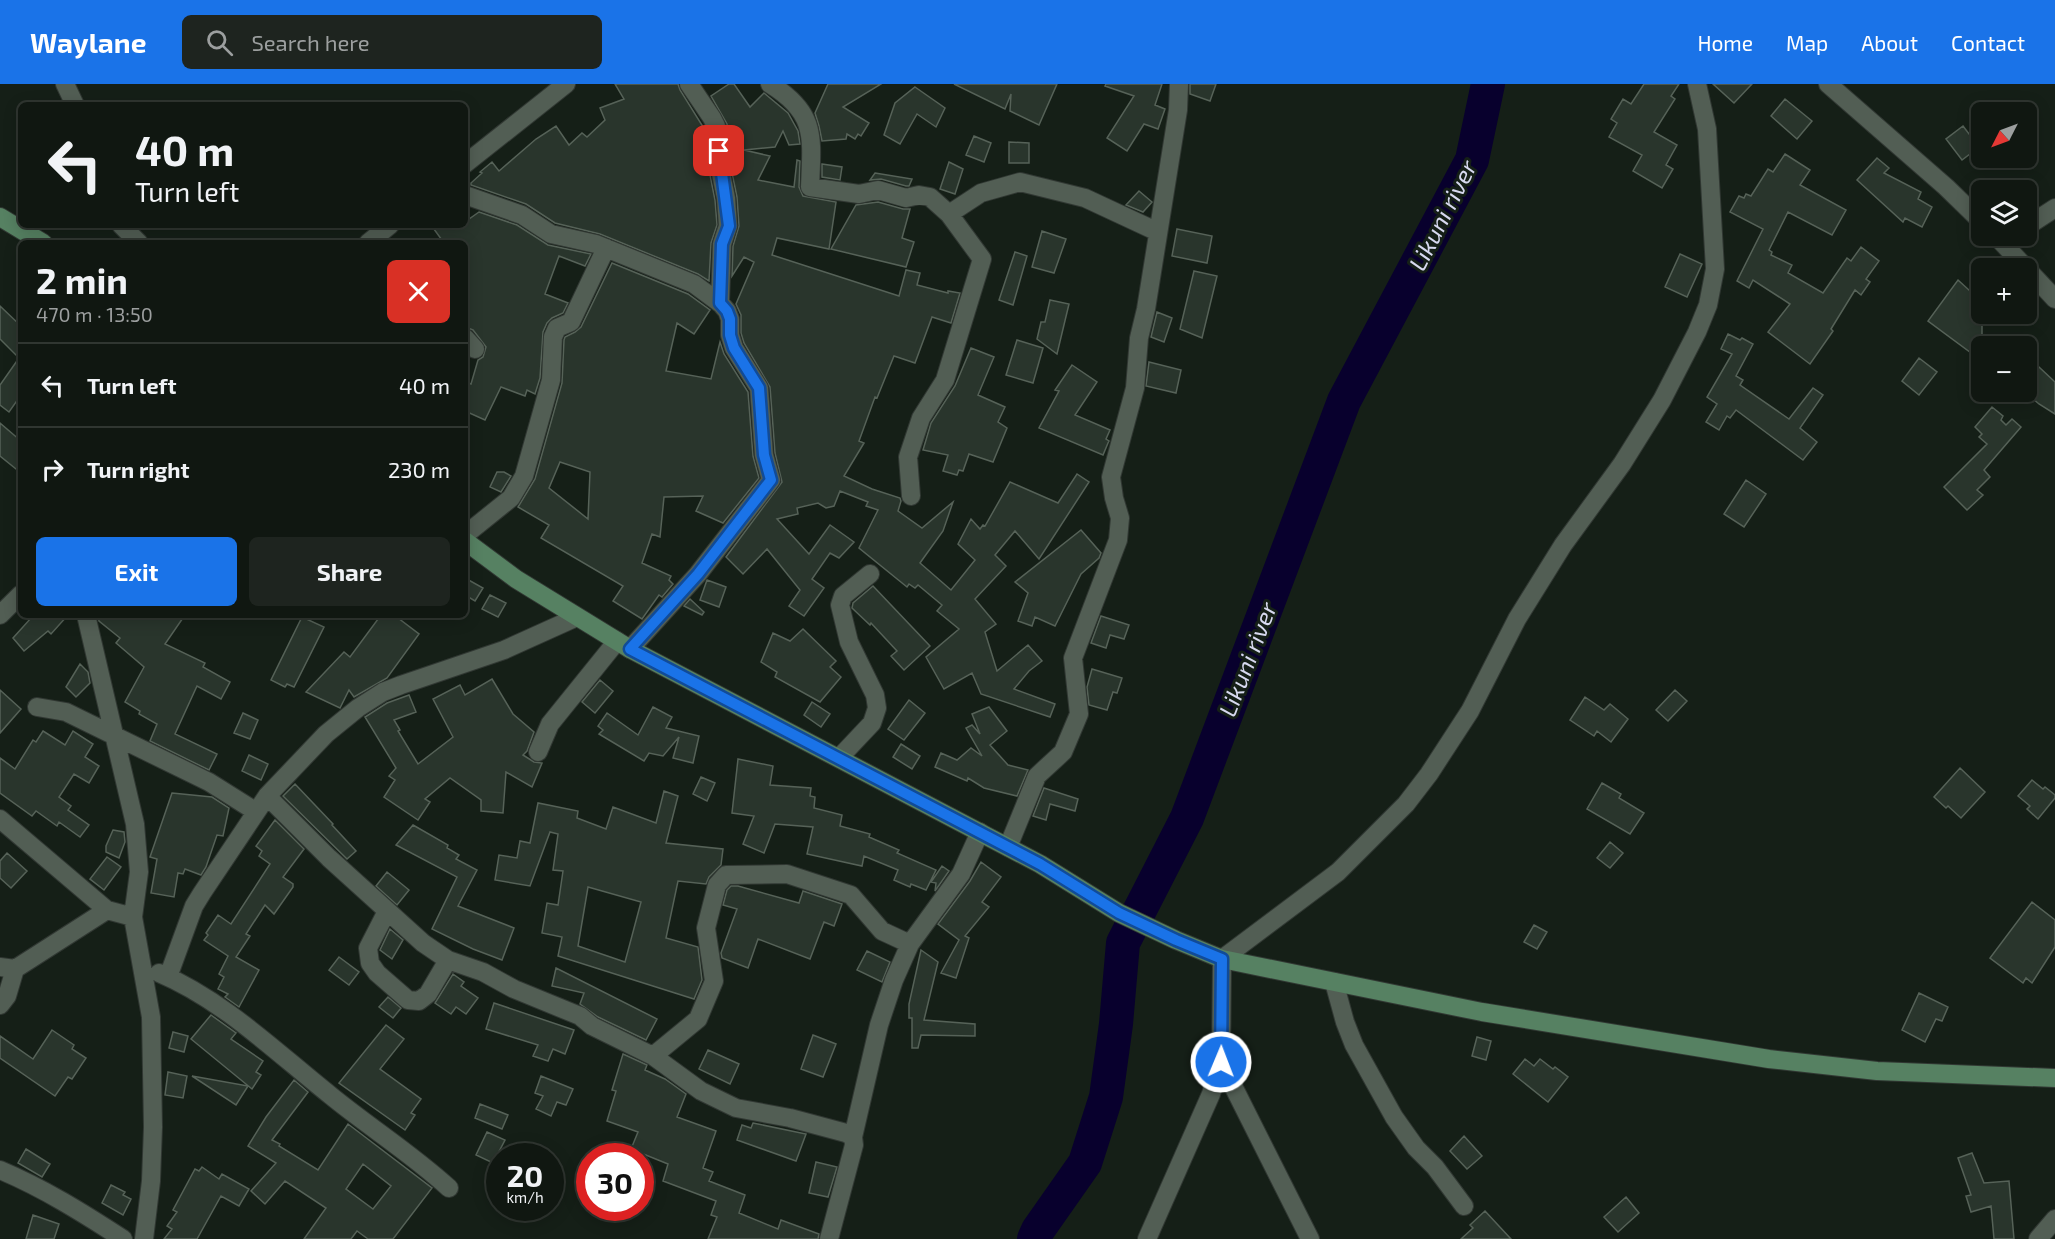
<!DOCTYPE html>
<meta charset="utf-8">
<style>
:root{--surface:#101711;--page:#1e241f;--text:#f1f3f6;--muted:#9c9f9f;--line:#303631;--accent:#1a73e8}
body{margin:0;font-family:"Exo 2",sans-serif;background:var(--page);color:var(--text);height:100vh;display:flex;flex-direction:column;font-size:22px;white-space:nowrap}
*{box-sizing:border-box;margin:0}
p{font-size:20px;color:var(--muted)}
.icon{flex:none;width:33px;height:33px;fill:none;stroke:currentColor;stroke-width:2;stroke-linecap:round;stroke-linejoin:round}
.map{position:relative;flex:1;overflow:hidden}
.details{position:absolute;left:18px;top:156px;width:450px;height:378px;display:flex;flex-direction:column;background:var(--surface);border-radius:9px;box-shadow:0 3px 15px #0003,0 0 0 2px var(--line)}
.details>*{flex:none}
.hud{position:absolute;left:18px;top:18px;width:450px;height:126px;border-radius:9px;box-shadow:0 3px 15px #0003,0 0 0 2px var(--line);background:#101711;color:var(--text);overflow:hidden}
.needle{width:39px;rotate:228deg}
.tools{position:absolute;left:1971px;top:18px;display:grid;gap:12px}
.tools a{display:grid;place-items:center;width:66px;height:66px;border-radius:9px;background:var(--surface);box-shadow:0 3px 15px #0003,0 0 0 2px var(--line);font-size:30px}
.speed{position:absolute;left:486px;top:1059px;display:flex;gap:12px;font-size:30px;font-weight:700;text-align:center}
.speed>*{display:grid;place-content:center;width:78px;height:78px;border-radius:50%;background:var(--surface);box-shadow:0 3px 15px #0003,0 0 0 2px var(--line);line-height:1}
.speed small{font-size:15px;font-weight:400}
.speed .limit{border:9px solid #d22;background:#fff;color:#111}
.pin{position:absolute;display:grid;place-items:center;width:51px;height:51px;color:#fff;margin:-26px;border-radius:12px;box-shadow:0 3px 9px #0006}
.me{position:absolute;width:66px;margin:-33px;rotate:1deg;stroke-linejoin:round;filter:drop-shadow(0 0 4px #0008)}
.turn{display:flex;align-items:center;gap:21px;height:126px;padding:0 18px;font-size:27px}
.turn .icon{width:78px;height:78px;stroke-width:2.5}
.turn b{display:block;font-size:42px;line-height:51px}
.round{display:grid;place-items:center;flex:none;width:63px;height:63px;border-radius:9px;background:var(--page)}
.overview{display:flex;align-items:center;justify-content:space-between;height:102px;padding:0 18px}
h1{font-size:36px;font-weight:700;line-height:45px}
.primary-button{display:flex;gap:12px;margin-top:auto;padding:12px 18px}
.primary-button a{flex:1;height:69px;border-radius:9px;background:var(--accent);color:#fff;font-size:24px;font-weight:700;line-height:69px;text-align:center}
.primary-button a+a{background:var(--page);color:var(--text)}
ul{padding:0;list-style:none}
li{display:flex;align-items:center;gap:18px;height:84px;padding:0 18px;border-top:2px solid var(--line)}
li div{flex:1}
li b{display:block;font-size:22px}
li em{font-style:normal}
header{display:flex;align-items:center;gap:36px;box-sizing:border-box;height:84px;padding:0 30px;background:var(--accent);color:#fff}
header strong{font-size:28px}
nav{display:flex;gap:33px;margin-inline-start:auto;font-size:21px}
.search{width:420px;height:54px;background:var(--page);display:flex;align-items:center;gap:15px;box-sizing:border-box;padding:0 21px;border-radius:9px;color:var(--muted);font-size:22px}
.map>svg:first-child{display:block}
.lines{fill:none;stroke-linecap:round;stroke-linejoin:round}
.river{stroke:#08002d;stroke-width:34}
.building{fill:#29352c;stroke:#566258;stroke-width:1.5;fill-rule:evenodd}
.street-casing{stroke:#313833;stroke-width:20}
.secondary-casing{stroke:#313833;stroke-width:20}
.street{stroke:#525e54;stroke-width:18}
.secondary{stroke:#568162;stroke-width:18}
.route-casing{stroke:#114b97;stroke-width:15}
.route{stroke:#1a73e8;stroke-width:10}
.labels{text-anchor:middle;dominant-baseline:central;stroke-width:6;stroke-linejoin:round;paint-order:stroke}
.water-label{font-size:24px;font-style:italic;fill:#d7d9ef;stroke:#151f17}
</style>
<header>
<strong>Waylane</strong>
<div class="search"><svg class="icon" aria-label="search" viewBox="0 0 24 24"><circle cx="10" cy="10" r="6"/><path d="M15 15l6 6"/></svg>Search here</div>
<nav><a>Home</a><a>Map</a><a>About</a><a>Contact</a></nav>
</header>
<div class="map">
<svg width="2055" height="1155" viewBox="0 0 2055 1155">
<rect width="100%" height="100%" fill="#151f17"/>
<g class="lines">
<path class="river" d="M1034 1155 1038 1146 1085 1079 1106 1013 1116 940 1123 859 1187 734 1344 317 1472 76 1488 0"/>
</g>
<path class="building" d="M615 0H678L680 6 705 46 708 81 715 116 717 141 711 159 709 197 698 190 600 150 555 139 526 120 471 101V99L482 89 480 88 492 78 499 87 536 55 556 42 569 61 582 49 587 53 605 36 600 24 624 15Z
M729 0H734L750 23 764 9 788 29 798 47 800 60 789 61 783 47 775 63 744 66 770 72 758 96 794 103 797 76 800 77 799 103 803 112 836 118 829 165 777 154 772 171 899 212 906 186 920 189 917 201 948 209V207L960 209 951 239 932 233 915 279 894 272 877 314 875 313 859 357 864 359 844 392 872 405 900 414 901 417 898 427 922 444 953 418 943 447 920 479 951 506 975 476 958 460 971 435 980 445 983 441 985 442 1010 398 1058 419 1077 390 1089 398 1039 475 1015 447 995 471 1006 482 975 515 996 540 985 548 997 587 1028 561 1042 577 1029 587 1014 605 1055 620 1050 633 981 610 972 589 944 605 926 573 959 545 937 527 942 521 918 501 915 504 909 500 907 503 859 464 878 426 866 422 868 418 840 407 834 422 826 424 818 419 797 424 798 430 777 435 809 470 830 441 854 458 839 474 830 469 812 495 824 504 804 532 789 522 800 506 767 465 743 490 726 473 782 398 775 369 770 303 744 259 741 249V231L736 220 754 178 744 173 732 192 733 162 739 142 737 113 730 79 727 40 711 12Z
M828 0H881L843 23 869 39 861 52 858 50 855 55 847 50 846 55 822 57 819 42 815 29Z
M954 0H1057L1039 41 1010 27 1011 10 1005 25Z
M1106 0H1162L1155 21 1165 25 1158 45 1144 40 1127 67 1107 54 1134 12 1105 2Z
M1190 0H1216L1210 17 1190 10Z
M1644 0H1679L1671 12 1675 15 1654 48 1677 61 1666 81 1673 85 1662 104 1633 87 1642 71 1609 53 1617 39 1611 35 1623 15 1631 20Z
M1713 0H1752L1734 19Z
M915 3 945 24 936 43 917 30 900 60 884 51 895 19Z
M1785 15 1812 37 1797 55 1771 32Z
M1963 42 1979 63 1962 76 1946 55Z
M974 52 991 59 984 78 966 71Z
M1009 58 1029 59V79H1009Z
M1785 70 1810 86 1800 101 1846 126 1832 151 1788 128 1769 166 1772 168 1771 171 1792 181 1788 189 1823 209 1847 174 1851 177 1861 163 1879 177 1866 195 1870 198 1861 211 1855 206 1831 245 1833 247 1810 280 1768 248 1790 220 1753 196 1749 204 1737 197 1763 145 1730 128 1739 112 1744 114 1746 110 1751 112 1768 85 1773 88Z
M1877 74 1889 84 1884 89 1921 108 1918 115 1932 123 1922 143 1905 134 1903 138 1857 96Z
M949 78 963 85 955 110 940 105Z
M822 80 842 83 840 96 822 93Z
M875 89 912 95 909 102H906L881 95 870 96Z
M1139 107 1152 118 1143 128 1126 121Z
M878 118 903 125H910L902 154 914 158 906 183 831 165 856 121Z
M479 128 517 141 548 161 591 170 585 182 559 172 545 210 568 219 563 229 552 234 547 239 543 248 540 294 535 310 527 306 525 312 501 303 485 336 465 327V298L471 300 478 276 483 273 486 263 473 246 465 243V159H444L431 141H465V138Z
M1177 145 1212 152 1207 179 1172 172Z
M1042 147 1066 155 1054 189 1032 183Z
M1015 168 1027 172 1013 221 999 216Z
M1680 170 1702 180 1687 213 1665 203Z
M612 179 688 210 710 226 694 250 677 239 666 287 711 295 720 258 724 270 748 308 753 372 759 394 723 439 696 427 703 412 664 413 660 453 652 450 642 479 671 492 669 496 673 500 662 513 659 511 642 535 613 517 623 502 541 454 549 441 518 423 535 395 562 299 564 256 565 253 575 248 581 243ZM560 378 590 388 588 435 549 404Z
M1194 187 1217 192 1202 254 1180 245Z
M1958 196 1982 218V277L1928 237Z
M1050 216 1069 220 1057 270 1037 255 1041 238H1045Z
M0 222 21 242V311L9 328 0 321V301L19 274 0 255Z
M1157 228 1172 234 1164 258 1151 253Z
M1728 250 1740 256 1742 254 1753 260 1736 292 1743 296 1740 301 1789 335 1813 304 1823 311 1800 344 1817 358 1803 376 1736 326 1730 334 1727 332 1719 346 1706 338 1717 320 1707 313 1732 270 1721 265Z
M1017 256 1043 264 1033 299 1006 291Z
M971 264 994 273 978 311 1005 323 998 338 1007 344 993 378 969 370 963 387 959 386 957 391 943 387 948 371 923 366 931 339 955 302Z
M2026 271 2055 298V330L2039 320 2026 309Z
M1919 274 1937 288 1919 311 1902 297Z
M1149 278 1181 286 1176 309 1146 302Z
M1072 281 1097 298 1075 331 1110 346 1106 355 1109 357 1108 359 1103 371 1039 344 1059 307 1055 306Z
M1992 323 2003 332 2001 336 2006 341 2012 335 2021 343 1984 386 1990 393 1977 406 1983 411 1967 426 1944 403 1987 360 1979 353 1982 350 1975 343Z
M0 339 21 357V389L0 372Z
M497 388H504L511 392 501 408 490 403Z
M1746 396 1766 410 1744 443 1724 430Z
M1081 446 1101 469 1099 474 1081 490 1055 542 1035 533 1032 542 1018 537 1028 509 1015 498Z
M465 494 483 504 475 517 465 511Z
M707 496 726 503 719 523 700 516Z
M873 502 930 562 904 586 891 572 897 567 871 539 870 541 852 524 853 519Z
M490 511 506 519 498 533 482 525Z
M690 515 704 528 702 531 684 522Z
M29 531H68L51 550 48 547 24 567 13 554 32 533Z
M98 531H185L165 560 205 579 203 583 230 598 221 615 197 602 175 650 217 670 209 686 150 657 157 640 139 630 140 627 125 618 144 583 116 559 120 554 99 537Z
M381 531H394L419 550 387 594 354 613 349 606 340 624 306 608 344 568 350 573Z
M1101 532 1129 541 1124 555 1110 551 1106 564 1091 559Z
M302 533 324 543 294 603 287 600 285 603 271 596Z
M803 545 836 577 830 583 841 593 820 618 775 593 777 588 761 578 773 549 790 557Z
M80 580 88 588 90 599 76 613 66 603Z
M1092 585 1122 594 1117 609 1113 608 1107 626 1089 621 1087 603Z
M492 595 513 630 534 648 527 667 523 671 534 678 542 679 532 703 506 688 503 729 481 727V716L450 694 425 715 430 718 418 736 384 713 395 696 389 692 396 684 365 633 387 619 409 611 416 628 394 636 400 646 398 647 418 680 453 653 433 615 460 601 465 611Z
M600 596 613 607 595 629 582 618Z
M0 606 21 625 0 649Z
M1675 606 1687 617 1668 637 1656 626Z
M1585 613 1604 626 1610 620 1628 635 1611 658 1597 647 1594 652 1570 636Z
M909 616 925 629 904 656 888 645Z
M812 618 830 630 821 643 804 631Z
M653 623 672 633 666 644 699 652 693 679 673 674 679 653 663 672 649 669 644 677 599 650 603 646 598 642 607 629 638 651Z
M989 623 1007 647 990 661 1008 681 1028 686 1017 712 984 704 968 694 967 697 935 683 941 669 957 676 971 664 982 672 966 644 972 641 980 650 972 630Z
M243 629 258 636 250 655 234 649Z
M43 647 65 661 73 647 93 660 85 673 99 682 89 699 74 690 59 713 71 722 68 726 89 741 80 753 59 738 57 742 36 727 32 732 0 709V674L15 685 33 656 36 658Z
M901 660 920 672 912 685 893 673Z
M249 671 268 680 261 696 242 687Z
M738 675 773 682 770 701 811 704 810 712 815 713 814 724 842 731 840 742 870 750 869 753 899 766 897 769 936 786 926 806 911 800 910 803 894 796 898 786 864 772 862 782 807 770 813 743 775 740 764 769 743 760 754 732 732 729Z
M1960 684 1985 708 1961 734 1948 722 1946 724 1934 713Z
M701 693 715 699 707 717 693 710Z
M2032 696 2043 705 2045 703 2055 711V714L2038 735 2027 725 2030 722 2018 712Z
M1602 699 1621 710 1619 714 1644 729 1630 750 1587 725Z
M295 700 333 740 332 741 356 767 347 775 283 712Z
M1044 704 1078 715 1075 727 1050 720 1046 736 1033 732Z
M664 707 678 712 666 759 723 765 721 781 709 793 706 800 678 797 666 854 698 863 702 896 694 915 558 872 562 853 542 849 547 819 558 821 563 787 553 786 558 750 550 748 530 802 495 796 499 771 517 774 520 757 530 759 538 719 578 727 577 734 606 745 613 723 656 739ZM588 803 641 818 625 878 578 862Z
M172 709 212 713 229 724 223 752 217 751 206 783 201 791 185 785 183 790 178 789 174 813 151 809 157 775 150 773Z
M275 736 304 765 283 793 293 800V803L274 830 265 821 246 850 250 852 236 873 259 886 239 923 225 913 228 910 218 905 224 893 219 890 228 872 204 856 208 851 206 849 218 831 231 840 270 780 259 772 262 767 256 762Z
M413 741 448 761 447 764 459 771 456 775 477 786 458 822 514 844 502 876 473 865 432 845 457 793 396 761Z
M113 746 124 748 125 758 119 774 106 768V762Z
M1610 758 1623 769 1610 784 1597 774Z
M7 769 27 787 11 804 0 794V777Z
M107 773 121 783 104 806 90 795Z
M981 778 1001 793 982 818 989 823 965 852 969 854 956 894 941 889 959 856 938 840 970 797Z
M942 782 949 787 935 807 936 799 931 798Z
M387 788 409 806 397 821 376 802Z
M731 802H738L799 819 803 807 842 820 834 842 824 838 810 875 758 855 748 884 722 874 721 869 737 825 723 821 727 806Z
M2032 818 2055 836V863L2032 899 2026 894 2023 899 1990 874Z
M1534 841 1547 848 1537 865 1524 858Z
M390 845 403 856 392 875 380 866Z
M921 866 938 878 924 936 975 940V952L921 951 918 964H912V934H909V920Z
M867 867 890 878 882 898 857 886Z
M339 873 359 888 349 901 329 886Z
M556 884 657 935 646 956 598 933 580 920 584 909 552 902Z
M453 890 464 898 461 902 478 914 466 930 456 923 451 930 435 919Z
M1919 909 1948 923 1942 937 1936 935 1925 958 1902 946Z
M388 913 401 924 393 934 379 923Z
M494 919 574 946 565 970 553 965 548 977 533 972 538 961 486 945Z
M211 931 236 949 231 955 263 977 256 988 261 991 252 1005 191 955Z
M386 941 404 955 380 985 421 1015 411 1029 415 1031 405 1046 339 999Z
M52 946 74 961 72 965 86 974 72 995 68 993 55 1012 0 974V952L33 975Z
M173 948 188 952 184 968 169 964Z
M813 951 836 960 823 993 801 985Z
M1477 953 1491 957 1486 976 1472 972Z
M708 966 739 980 730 1000 699 985Z
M623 970 647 981 645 986 665 995 686 1010 677 1033 716 1047 703 1084 713 1088 709 1097 745 1111 739 1129 778 1145 781 1136 819 1150 818 1155H708L717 1133 711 1131 716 1117 663 1097 668 1080 631 1065 638 1048 607 1037 616 1007 612 1006Z
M1525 975 1534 982 1540 975 1553 985 1555 983 1568 993 1548 1018 1513 990Z
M168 988 187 992 183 1014 165 1011Z
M192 992 248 1002 236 1021Z
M541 992 573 1005 566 1021 557 1018 551 1032 536 1025 543 1012 535 1009Z
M294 996 308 1008 272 1056 280 1060 279 1062 318 1086 348 1040 432 1104 393 1155H368L357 1147 351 1155H304L326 1124 285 1097 265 1120 251 1107 276 1079 248 1062 266 1033ZM363 1080 391 1102 373 1125 346 1105Z
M480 1020 508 1031 502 1045 475 1034Z
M753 1039 806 1050 796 1077 737 1056 742 1041 751 1044Z
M487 1048 505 1056 493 1079 476 1071Z
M1464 1052 1482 1072 1467 1085 1450 1067Z
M26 1065 50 1080 42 1093 18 1079Z
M1972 1069 1984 1099 2009 1097 2014 1155H1994L1991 1122 1971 1128 1966 1112 1971 1111 1958 1074Z
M816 1078 837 1083 828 1113 809 1109Z
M202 1083 219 1095 222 1090 249 1105 239 1122 221 1112 197 1155H164L172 1145 167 1142 177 1128 173 1126 195 1085 199 1087Z
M111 1101 125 1108 123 1111 131 1115 123 1131 102 1119Z
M1626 1113 1639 1129 1618 1148 1604 1133Z
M1485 1127 1511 1155H1461L1473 1144 1470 1141Z
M33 1131 59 1140 54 1155H26Z"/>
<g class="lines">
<g class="street-casing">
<path id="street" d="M65 0 75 21
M689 0 712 34 716 42 718 53 719 80 726 114 728 142 722 160 720 219
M770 0C817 29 812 53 810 103L859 110 878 106 906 114 919 111 930 113 949 130 982 175 945 296 921 334 908 373 911 412
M1828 0 1946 103 1982 138
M465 80 566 0
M465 111 522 131 551 150 596 160 694 200 721 220 727 227 730 235V251L734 264 759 304 764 371 771 396 698 490 630 565
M949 130 981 109 1020 98 1085 114 1158 148
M121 141 139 159
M2026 143 2055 124
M1996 152 2055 215
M368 159 390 141
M465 254 475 265
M465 451 511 414 524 392 551 296 553 253 557 244 571 238 606 164
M0 531 21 510
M86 531 135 740 139 788 133 833 151 933 153 1043 151 1097 144 1155
M37 623 66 628 209 698 255 727
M538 668 550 640 617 557
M839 674 872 639 877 624 875 611 849 558 840 521 843 512 870 490
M267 712 329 774 423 859 448 876 483 888 514 905 580 932 592 942 653 972 701 1007 736 1024 790 1034 846 1049 853 1053 854 1061 829 1155
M0 735 107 826 133 833
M1008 763 1037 692 1063 668 1079 630 1073 574 1118 456 1120 434 1114 414 1111 393 1135 304 1139 254 1146 225 1178 26 1179 0
M387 827 368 864 370 879 377 889 408 916 419 917 428 910 448 876
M0 883 15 885 107 826
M159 889C223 916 276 968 330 1011 369 1043 412 1070 449 1104
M168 893 194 822 202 809 267 712 326 650 358 624 383 608 401 601 504 566 577 533
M1334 898 1345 938 1354 961 1394 1033 1416 1064 1435 1083 1464 1122
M0 921 7 912 15 885
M653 972 698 935 714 897 706 844 717 801 726 791 787 790 851 811 882 847 910 860
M1221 978 1310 1155
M853 1053 879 941 894 896 910 860 961 790 980 748
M0 1086C43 1104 83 1129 123 1155
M1147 1155 1211 1010 1221 978 1222 875 1338 788 1406 720 1429 690 1470 627 1517 535 1563 461 1622 380 1662 316 1697 248 1708 221 1715 185 1707 45 1697 0
M2038 1155 2055 1135"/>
</g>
<g class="secondary-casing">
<path id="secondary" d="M0 133 43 159
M465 457 516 495 630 565 1040 780 1119 829 1176 856 1222 875 1482 928 1769 975 1877 987 2055 994"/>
</g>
<use href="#street" class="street"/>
<use href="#secondary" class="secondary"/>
</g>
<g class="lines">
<g class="route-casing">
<path id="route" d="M719 67 729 142 722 160 720 219 727 227 730 235V251L734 264 759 304 764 371 771 396 698 490 630 565 1040 780 1119 829 1176 856 1222 875 1221 978"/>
</g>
<use href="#route" class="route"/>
</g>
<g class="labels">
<g class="water-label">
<text transform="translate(1442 131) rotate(-63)">Likuni river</text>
<text transform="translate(1247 575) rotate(-69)">Likuni river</text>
</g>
</g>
</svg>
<div class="tools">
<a><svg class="needle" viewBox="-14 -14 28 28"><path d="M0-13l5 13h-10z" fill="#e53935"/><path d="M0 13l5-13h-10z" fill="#9c9f9f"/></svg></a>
<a><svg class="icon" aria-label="layers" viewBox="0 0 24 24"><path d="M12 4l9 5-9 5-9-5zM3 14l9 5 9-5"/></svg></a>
<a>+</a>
<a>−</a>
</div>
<div class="speed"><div>20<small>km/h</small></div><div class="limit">30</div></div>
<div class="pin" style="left:719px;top:67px;background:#d93025"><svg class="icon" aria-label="arrive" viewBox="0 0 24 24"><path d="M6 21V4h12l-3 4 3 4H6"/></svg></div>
<svg class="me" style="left:1221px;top:978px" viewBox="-20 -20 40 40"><circle r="17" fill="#1a73e8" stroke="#fff" stroke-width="3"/><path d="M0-11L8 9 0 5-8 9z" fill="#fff"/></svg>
<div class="hud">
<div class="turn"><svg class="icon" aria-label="left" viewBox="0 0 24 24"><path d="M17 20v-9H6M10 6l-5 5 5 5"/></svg><div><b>40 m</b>Turn left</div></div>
</div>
<section class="details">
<div class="overview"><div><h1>2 min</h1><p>470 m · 13:50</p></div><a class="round" style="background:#d93025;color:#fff"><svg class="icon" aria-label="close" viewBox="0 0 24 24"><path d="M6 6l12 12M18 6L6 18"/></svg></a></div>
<ul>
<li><svg class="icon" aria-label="left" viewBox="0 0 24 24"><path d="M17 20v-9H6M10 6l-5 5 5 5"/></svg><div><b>Turn left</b></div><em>40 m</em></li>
<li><svg class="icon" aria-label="right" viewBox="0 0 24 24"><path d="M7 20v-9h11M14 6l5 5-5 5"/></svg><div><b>Turn right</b></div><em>230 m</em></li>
</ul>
<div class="primary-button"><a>Exit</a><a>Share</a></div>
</section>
</div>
